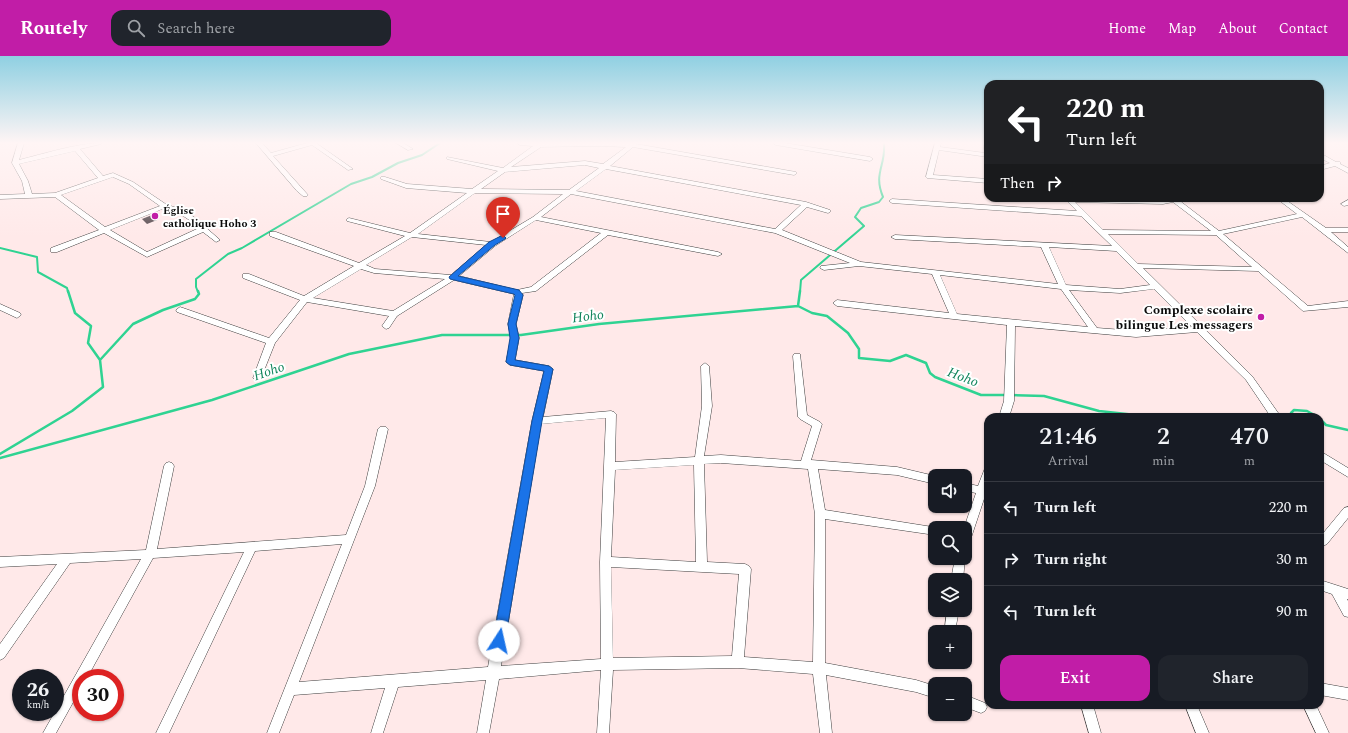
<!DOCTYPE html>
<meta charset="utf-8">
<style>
:root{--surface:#171b24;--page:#20242c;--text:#f1f3f6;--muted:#9ea1a6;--line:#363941;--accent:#c11da7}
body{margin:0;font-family:Spectral,serif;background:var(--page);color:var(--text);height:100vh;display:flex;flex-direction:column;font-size:15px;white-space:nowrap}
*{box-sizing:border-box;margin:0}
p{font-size:13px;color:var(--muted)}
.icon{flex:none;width:22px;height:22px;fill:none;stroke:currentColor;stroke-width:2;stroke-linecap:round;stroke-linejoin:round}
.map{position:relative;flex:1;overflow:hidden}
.sheet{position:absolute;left:984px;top:357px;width:340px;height:296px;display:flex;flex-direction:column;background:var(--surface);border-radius:12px;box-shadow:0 1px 3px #0004}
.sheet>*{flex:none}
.banner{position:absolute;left:984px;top:24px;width:340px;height:122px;border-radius:12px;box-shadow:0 1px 3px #0004;background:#202124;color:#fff;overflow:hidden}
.fabs{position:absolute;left:928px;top:413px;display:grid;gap:8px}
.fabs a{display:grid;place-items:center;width:44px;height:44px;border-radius:8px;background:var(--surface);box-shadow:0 1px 3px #0004;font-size:20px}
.speed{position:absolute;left:12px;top:613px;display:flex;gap:8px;font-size:20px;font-weight:700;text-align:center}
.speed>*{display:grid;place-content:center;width:52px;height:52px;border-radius:50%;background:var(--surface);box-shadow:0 1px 3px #0004;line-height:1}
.speed small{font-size:10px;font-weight:400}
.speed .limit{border:6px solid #d22;background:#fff;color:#111}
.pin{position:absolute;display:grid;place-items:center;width:34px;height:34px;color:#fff;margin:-41px -17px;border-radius:50% 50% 50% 0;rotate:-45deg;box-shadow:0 0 4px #0007}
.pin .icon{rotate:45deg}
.me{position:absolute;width:44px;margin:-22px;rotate:10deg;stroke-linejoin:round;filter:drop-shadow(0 0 3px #0008)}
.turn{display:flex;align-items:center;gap:14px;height:84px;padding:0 16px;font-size:18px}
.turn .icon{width:52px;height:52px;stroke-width:2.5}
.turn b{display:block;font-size:28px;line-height:34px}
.then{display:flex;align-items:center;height:38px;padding:0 16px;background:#0003;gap:8px;font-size:15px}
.eta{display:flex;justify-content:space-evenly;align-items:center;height:68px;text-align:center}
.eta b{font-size:24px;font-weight:600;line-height:28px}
.button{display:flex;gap:8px;margin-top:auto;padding:8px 16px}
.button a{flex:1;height:46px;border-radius:12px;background:var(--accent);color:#fff;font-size:16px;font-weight:600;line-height:46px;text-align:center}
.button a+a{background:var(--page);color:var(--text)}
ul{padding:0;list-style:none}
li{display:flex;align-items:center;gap:12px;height:52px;padding:0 16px;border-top:1px solid var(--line)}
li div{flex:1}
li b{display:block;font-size:15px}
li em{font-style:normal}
header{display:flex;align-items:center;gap:24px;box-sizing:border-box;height:56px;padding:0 20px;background:var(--accent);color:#fff}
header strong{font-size:19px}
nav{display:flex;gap:22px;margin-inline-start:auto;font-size:14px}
.search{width:280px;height:36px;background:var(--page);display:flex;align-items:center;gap:10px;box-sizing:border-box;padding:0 14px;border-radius:12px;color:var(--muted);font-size:15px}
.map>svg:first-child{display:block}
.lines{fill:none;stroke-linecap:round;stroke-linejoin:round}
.stream-far1{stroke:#2fd392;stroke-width:2}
.stream{stroke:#2fd392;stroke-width:2.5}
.building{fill:#54474c}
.street-casing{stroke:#3e3e3e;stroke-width:1}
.street{fill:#fff;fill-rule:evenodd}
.route{fill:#1a73e8;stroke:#114b97}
.poi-dot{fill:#c11da7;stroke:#fff;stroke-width:1.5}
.labels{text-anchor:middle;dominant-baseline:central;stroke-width:4;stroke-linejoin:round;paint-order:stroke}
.far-poi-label{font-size:11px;font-weight:bold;fill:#0b0b0b;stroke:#fff;text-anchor:start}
.poi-label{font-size:13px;font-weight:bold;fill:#0b0b0b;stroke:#fff;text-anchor:end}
.water-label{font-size:14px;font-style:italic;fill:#10845b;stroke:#fff}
</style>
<header>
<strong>Routely</strong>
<div class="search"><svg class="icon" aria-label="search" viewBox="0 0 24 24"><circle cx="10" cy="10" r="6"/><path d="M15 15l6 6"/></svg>Search here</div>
<nav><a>Home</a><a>Map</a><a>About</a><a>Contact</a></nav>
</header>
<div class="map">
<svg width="1348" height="677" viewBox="0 0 1348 677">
<rect width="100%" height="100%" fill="#ffe9e9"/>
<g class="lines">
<path class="stream-far1" d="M0 192 37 201 38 216 67 232 68 236
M198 236 196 231V223L228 198 242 192 351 128 372 121 398 107 422 99 440 87
M800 236 801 224 864 170 855 161 861 152 879 146 883 141C873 117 886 110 884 87"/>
<path class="stream" d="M798 250 800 235
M100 304 133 268 163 254 195 243 199 238 198 235
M1011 339 1044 340 1099 355 1154 361
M1291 361V357L1294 354 1307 355 1318 361
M1320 363 1326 369 1348 374
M0 398 72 355 103 331 100 304 88 287 91 270 75 257 68 235
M0 402 212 344 349 298 442 279H521L599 268 798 250 812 257 827 260 848 277 859 293V302L890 305 906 299 926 307 930 317 935 321 981 339H1006"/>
</g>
<path class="building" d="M152 159 157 164 147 168 142 163Z"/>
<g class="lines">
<g class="street-casing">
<path id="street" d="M18 87H24L19 104C43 98 78 87 102 87L101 88 80 93 103 120 113 117 133 126 167 149 178 152 194 161 220 184 216 186 203 176 147 201 104 177 57 196H51V192L99 174 55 141 0 143V139L25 138 22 125 12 107ZM75 95 98 122 55 137 32 138 28 125 19 108ZM113 121 129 128 160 150 105 171 61 139ZM165 152C179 156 189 163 199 172L147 196 110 174Z
M256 87H262L271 97 307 87H316L353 113 348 114 312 89 273 100 308 139 307 140H303L297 135Z
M396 87H403L413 93 408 94Z
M517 87H637L636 88 796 116V118L794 119 633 91 610 110 806 146 830 154V156L828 157 807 151 782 174 861 206 1058 228 1041 191 895 183 891 181 895 179 1112 190 1081 160 892 147 889 145 892 143 1077 155 1064 142 1163 144 1169 143V142H1191L1180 145 1219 175 1297 158 1276 142H1283L1326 172H1348V176H1331L1348 191V197L1302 161 1223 178 1308 250 1348 245V251L1303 255 1258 215 1143 212 1252 320 1281 361H1271L1246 324 1197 276 1136 281 1015 270 1014 345 1009 361H999L1004 345 1007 269 837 250 833 247 837 244 949 257 932 218 859 210 824 214 820 212 821 210 850 207 775 177 571 138 541 161 718 196 722 198 718 200 608 179 536 235 522 237 523 239 516 268 519 282 515 304 549 310 553 313 543 361 611 355 614 356 616 358 615 406 695 401 702 350 701 310 705 307 709 310 712 350 704 400 721 399 801 405 812 370 800 363 798 361 793 300 794 298H800L807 359 820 366 822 368 811 404 897 411 935 420V428L897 419 818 413 825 454 939 472H935V479L825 463V607L916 624 935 630V642L916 636 826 619 832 677H820L813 618 738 612 613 614 609 677H597L601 614 499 623 489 677H477L486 624 398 631 383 677H371L385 632 294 639 279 677H267L342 488 255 495 169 677H156L244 496 153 502 87 622H81V632L56 677H43L141 503 70 507 4 602 0 604V588L57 508 0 511V501L146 494 164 410 166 407 169 406 172 407 174 410 157 493 346 479 365 430 378 373 380 371H386L388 373 375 430 299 626 488 611 532 365 544 315 510 309 506 306 511 282 508 268 514 238 454 224 397 260 389 272 386 273 382 270 389 260 307 246 275 287 261 322 257 325 253 322 266 287 177 256 176 254 180 251 183 252 269 282 300 244 243 222V218H249L304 240 354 210 270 180V176H276L359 207 405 180 347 165V163L349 162 410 177 467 137 406 132 381 123V121H385L407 128 472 133 498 115 447 103V101L503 112 533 90 520 89ZM602 90 626 91 603 108 585 105 511 111 541 91ZM585 109 599 112 569 134 481 133 505 116ZM606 113 801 149 775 173 576 135ZM475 137 563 138 533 161 491 186 418 178ZM1075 146 1163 148 1173 146 1211 175 1103 174ZM536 164 601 177 531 231 517 234 459 220 495 190ZM1108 178 1216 179 1252 211 1138 208ZM412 181 486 189 451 219 375 213 366 209ZM1049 191 1116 195 1150 229 1120 233 1066 229ZM361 213 374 217 445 223 393 255 313 242ZM940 219 1061 233 1088 271 957 258ZM1154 233 1192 271 1136 275 1097 272 1069 234 1120 237ZM606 362 600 506 601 603 501 610 541 368ZM721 407 808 413 815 458 813 606 744 601 751 513 749 510 745 508 707 506 704 408ZM694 409 696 506 611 501 615 414ZM611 511 739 518 732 600 613 602Z
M773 87H785L870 101 873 103 870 105 776 89Z
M935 87H941L940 91 985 97 983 87H988V101L939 94 933 119 988 123V127L927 122 926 121Z
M1320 97 1336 106H1340V108L1348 112V117L1335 110 1320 114V110L1330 107 1320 102Z
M1348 144V149L1344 150 1341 148Z
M0 248 20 257 21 259 17 262 0 254Z
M1320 395 1348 412V421L1320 404Z
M988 411V440H985L969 488 965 490 964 472 976 437 965 435V427L978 430 985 412Z
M1348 451V462L1327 488 1323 490 1320 489V481L1344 452Z
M965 501V502L963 524H951L955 502Z
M1320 524 1348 533V543H1347L1348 545V561L1344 560 1332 538 1320 534Z
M947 554H959L955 575H947L945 571Z
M1320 627 1348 632V644L1320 639Z
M965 639 985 647 987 651 985 655 981 657 965 651Z
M1081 649H1093L1101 677H1089Z
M1185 649H1197L1209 677H1196Z
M1303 649H1316L1329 677H1316Z"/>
</g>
<use href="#street" class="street"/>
</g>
<linearGradient id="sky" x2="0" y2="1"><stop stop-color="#8fd0e2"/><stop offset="0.48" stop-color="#fff5f5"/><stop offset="1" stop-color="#fff5f5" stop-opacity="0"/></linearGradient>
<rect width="1348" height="181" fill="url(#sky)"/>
<path class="route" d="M503 179 506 182 505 183 495 189 458 220 519 234 523 239 516 268 519 282 515 304 549 310 553 313 542 365 505 585 503 589 499 591 494 589 493 585 532 365 544 315 510 309 506 306 510 282 508 268 515 239 514 238 450 223 449 221 489 186Z"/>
<g class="poi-dot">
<circle cx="155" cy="160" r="4"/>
<circle cx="1261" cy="261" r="4"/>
</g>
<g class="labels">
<g class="far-poi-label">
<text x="163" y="154">Église<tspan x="163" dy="13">catholique Hoho 3</tspan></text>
</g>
<g class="poi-label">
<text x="1253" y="254">Complexe scolaire<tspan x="1253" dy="15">bilingue Les messagers</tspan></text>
</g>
<g class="water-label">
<text transform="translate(588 260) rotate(-7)">Hoho</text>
<text transform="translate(269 315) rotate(-19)">Hoho</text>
<text transform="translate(963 321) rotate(21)">Hoho</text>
</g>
</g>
</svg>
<div class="fabs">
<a><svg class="icon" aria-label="sound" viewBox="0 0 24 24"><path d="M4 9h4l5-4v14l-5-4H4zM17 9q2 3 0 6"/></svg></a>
<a><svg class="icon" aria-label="search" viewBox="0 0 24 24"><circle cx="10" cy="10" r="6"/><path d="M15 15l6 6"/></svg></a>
<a><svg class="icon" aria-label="layers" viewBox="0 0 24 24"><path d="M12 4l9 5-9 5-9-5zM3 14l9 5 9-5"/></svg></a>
<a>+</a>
<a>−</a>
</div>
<div class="speed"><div>26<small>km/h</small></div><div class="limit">30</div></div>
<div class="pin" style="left:503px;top:182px;background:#d93025"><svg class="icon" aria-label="arrive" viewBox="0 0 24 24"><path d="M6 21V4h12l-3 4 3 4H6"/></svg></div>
<svg class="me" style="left:499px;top:585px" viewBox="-20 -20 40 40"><circle r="19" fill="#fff"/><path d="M0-13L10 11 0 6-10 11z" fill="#1a73e8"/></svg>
<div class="banner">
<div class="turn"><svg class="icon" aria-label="left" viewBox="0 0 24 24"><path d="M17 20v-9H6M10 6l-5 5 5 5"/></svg><div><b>220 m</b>Turn left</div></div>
<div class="then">Then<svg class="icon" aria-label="right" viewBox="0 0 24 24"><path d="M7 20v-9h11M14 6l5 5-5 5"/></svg></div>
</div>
<section class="sheet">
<div class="eta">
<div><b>21:46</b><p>Arrival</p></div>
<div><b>2</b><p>min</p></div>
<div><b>470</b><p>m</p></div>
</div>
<ul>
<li><svg class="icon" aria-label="left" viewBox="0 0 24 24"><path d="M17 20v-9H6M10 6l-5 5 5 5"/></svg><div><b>Turn left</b></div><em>220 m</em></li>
<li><svg class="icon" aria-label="right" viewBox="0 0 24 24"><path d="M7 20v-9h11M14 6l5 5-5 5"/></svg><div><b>Turn right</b></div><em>30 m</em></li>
<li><svg class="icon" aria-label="left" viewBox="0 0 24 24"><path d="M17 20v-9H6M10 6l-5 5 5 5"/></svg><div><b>Turn left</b></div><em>90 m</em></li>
</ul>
<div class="button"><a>Exit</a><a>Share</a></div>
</section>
</div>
